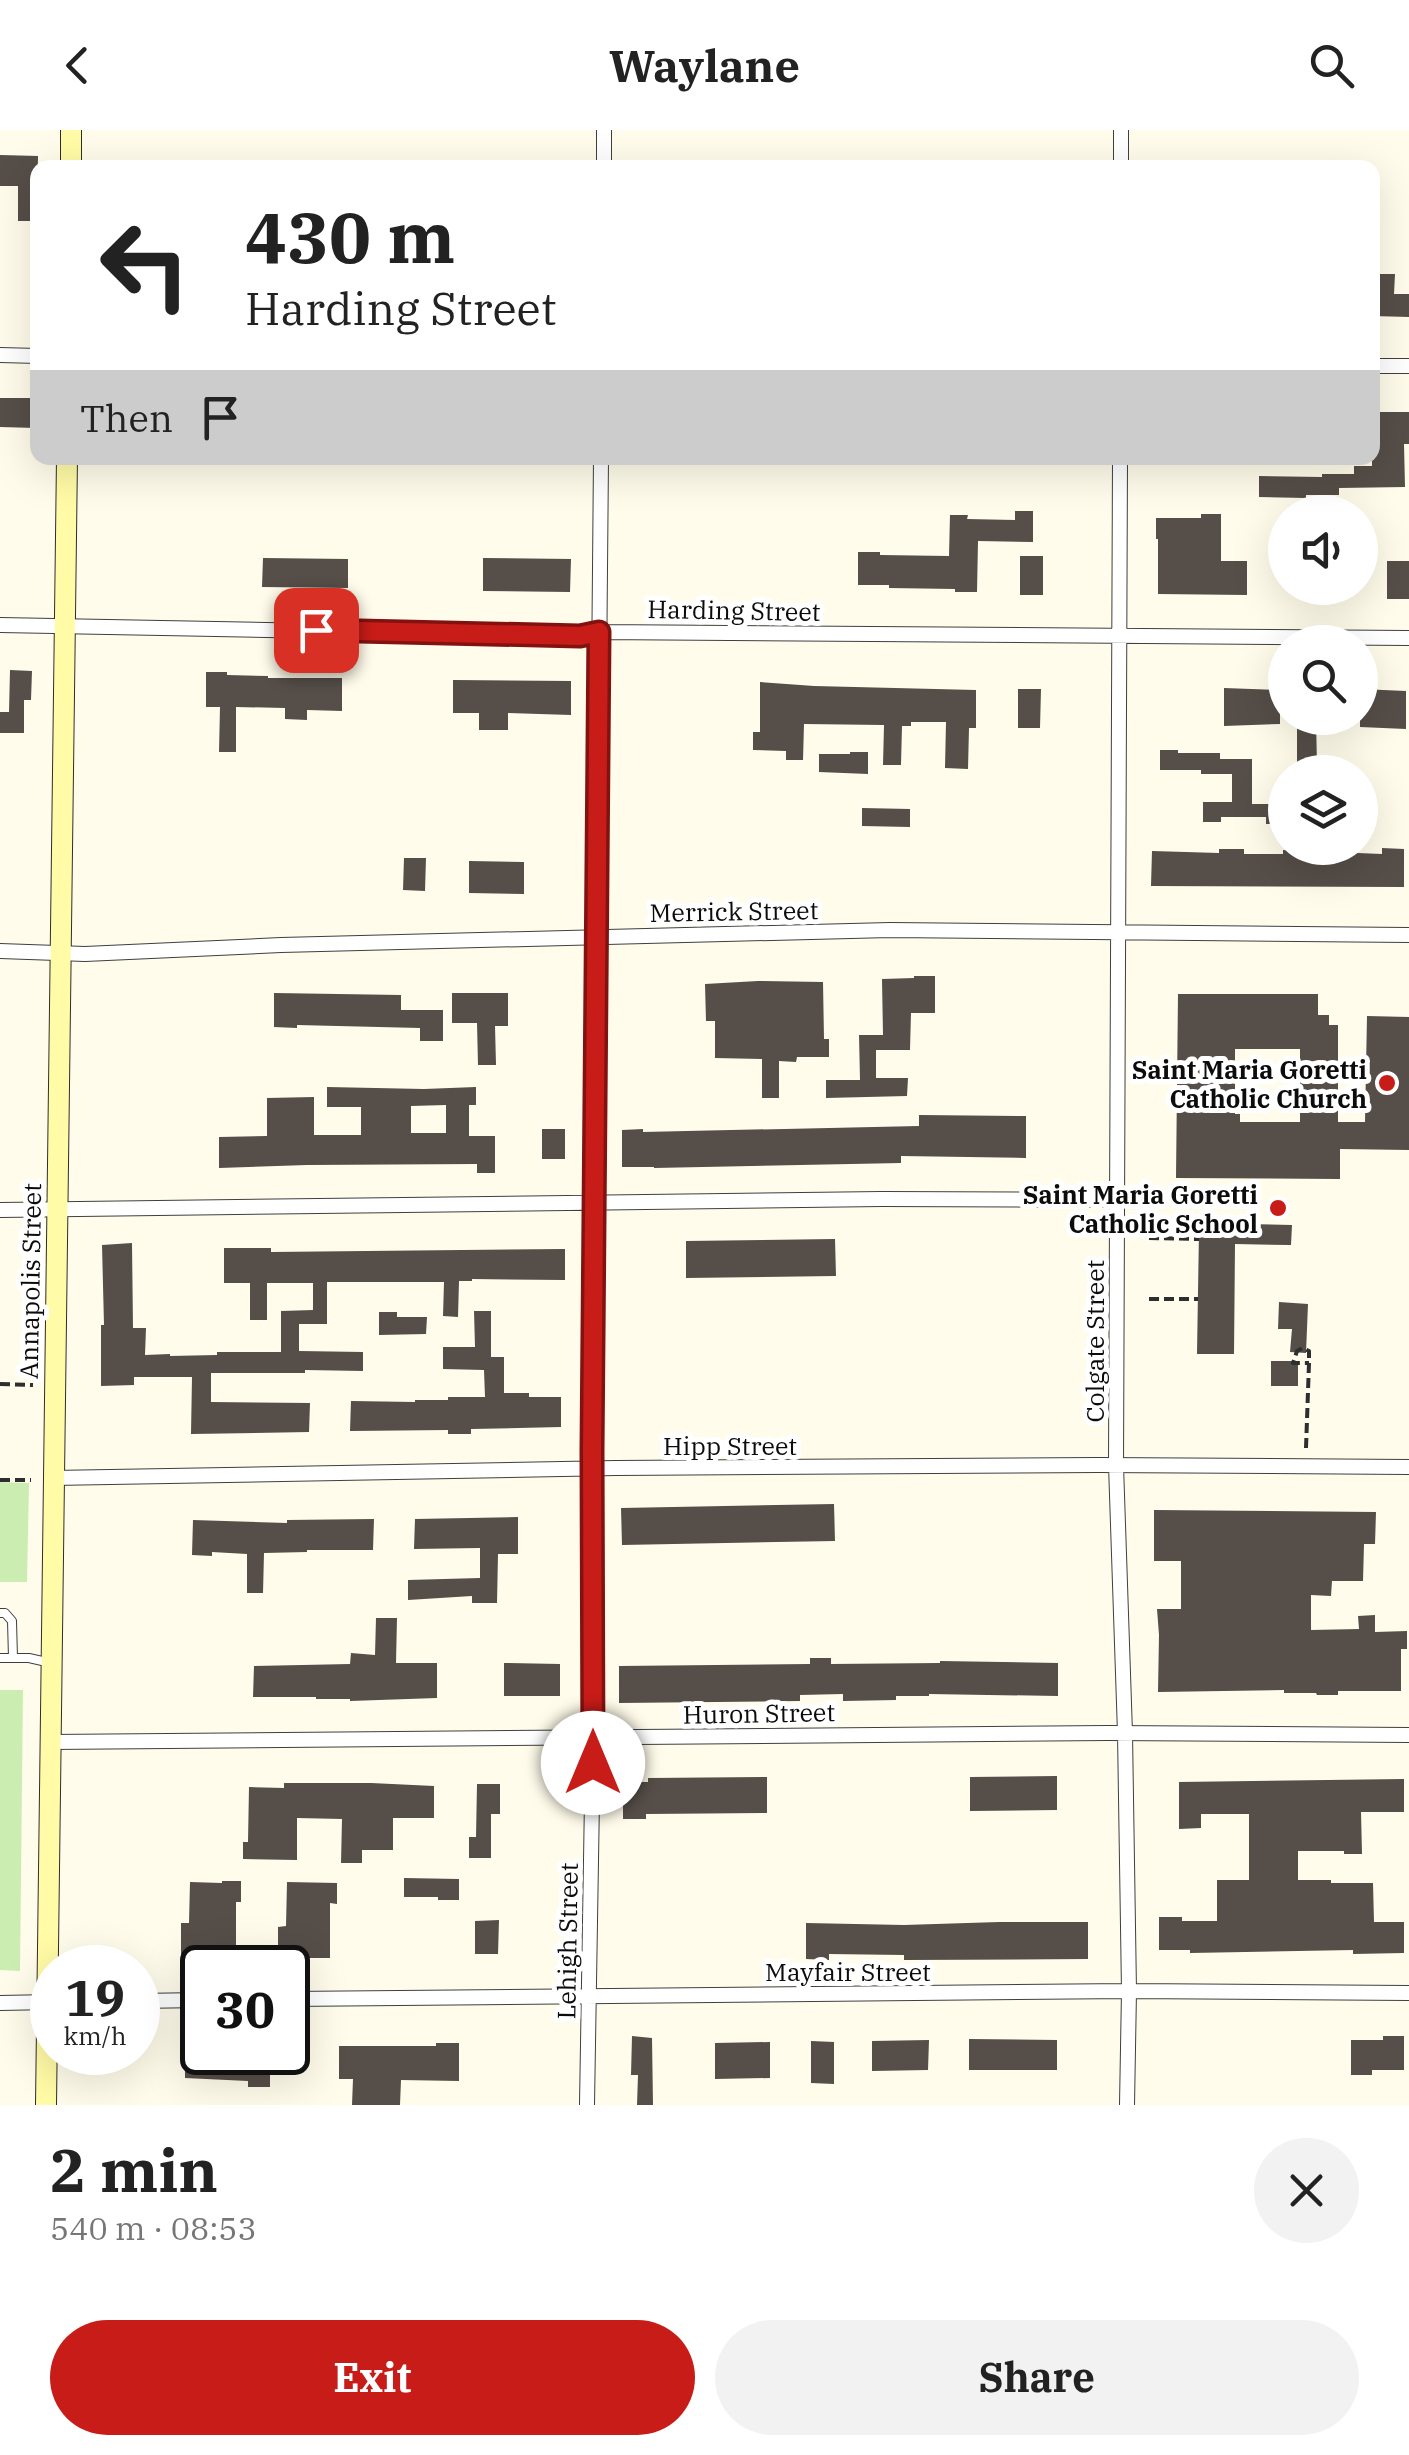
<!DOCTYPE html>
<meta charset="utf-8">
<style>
:root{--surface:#fff;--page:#f2f2f2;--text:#222;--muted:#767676;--accent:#c81c18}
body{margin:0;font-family:"IBM Plex Serif",serif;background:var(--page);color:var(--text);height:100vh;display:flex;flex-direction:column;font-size:38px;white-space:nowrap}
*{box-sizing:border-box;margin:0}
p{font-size:32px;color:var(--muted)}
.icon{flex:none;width:55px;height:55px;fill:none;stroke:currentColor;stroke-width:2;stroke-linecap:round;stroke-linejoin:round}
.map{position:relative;height:1975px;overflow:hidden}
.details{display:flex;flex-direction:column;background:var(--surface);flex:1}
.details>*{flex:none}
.guide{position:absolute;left:30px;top:30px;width:1350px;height:305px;border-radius:20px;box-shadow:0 10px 40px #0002;background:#fff;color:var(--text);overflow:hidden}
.tools{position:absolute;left:1268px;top:365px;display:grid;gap:20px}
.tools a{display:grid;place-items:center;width:110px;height:110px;border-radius:50%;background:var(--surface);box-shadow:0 10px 40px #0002;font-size:50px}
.speed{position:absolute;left:30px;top:1815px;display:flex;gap:20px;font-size:50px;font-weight:700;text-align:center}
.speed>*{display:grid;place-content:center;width:130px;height:130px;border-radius:50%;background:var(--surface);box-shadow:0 10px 40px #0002;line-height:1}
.speed small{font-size:25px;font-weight:400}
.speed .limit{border:5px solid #111;border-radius:15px;background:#fff;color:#111}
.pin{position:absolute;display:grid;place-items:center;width:85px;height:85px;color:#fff;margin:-42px;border-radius:20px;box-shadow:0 5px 15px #0006}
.me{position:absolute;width:110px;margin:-55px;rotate:0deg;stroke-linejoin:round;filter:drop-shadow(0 0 8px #0008)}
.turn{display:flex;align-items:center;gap:35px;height:210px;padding:0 50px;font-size:45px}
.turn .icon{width:130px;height:130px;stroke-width:2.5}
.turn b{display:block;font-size:70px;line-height:85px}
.then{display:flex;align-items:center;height:95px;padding:0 50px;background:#0003;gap:20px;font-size:38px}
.round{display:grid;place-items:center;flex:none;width:105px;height:105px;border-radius:52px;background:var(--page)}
.summary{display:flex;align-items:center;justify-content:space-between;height:170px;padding:0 50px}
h1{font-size:60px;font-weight:800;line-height:75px}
.primary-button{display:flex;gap:20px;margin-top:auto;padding:20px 50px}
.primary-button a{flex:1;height:115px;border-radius:60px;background:var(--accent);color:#fff;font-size:40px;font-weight:800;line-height:115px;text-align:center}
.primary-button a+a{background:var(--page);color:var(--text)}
header{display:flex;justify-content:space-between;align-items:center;height:130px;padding:0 50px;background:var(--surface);font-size:45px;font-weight:800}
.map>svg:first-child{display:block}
.green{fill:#ccedb2}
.building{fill:#564e48;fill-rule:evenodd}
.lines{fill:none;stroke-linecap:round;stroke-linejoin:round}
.lane-casing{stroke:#3f3f3f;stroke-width:10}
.street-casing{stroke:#3f3f3f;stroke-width:16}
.secondary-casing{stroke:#2e2e2e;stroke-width:22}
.path{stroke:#2e2e2e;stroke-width:4;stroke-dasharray:10 5;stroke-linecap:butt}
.lane{stroke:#fff;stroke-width:8}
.street{stroke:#fff;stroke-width:14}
.secondary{stroke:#fffba6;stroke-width:20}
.route-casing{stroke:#821210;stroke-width:25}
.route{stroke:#c81c18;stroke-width:18}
.poi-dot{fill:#c81c18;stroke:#fff;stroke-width:4}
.labels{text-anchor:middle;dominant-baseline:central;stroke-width:10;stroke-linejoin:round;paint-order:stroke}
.street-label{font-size:25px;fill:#0c0c0c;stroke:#fff}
.poi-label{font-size:25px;font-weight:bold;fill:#0c0c0c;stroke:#fff;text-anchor:end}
</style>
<header><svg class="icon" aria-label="back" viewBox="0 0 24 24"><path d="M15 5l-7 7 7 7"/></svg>Waylane<svg class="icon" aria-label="search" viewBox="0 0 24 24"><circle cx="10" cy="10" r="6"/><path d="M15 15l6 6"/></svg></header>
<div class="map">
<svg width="1409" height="1975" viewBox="0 0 1409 1975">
<rect width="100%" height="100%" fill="#fffceb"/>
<path class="green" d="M0 1352 29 1353 27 1452H0Z
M0 1560H23L20 1841 0 1840Z"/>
<path class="building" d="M0 25 38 26 37 91H18V56H0Z
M1372 144H1395L1394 164H1409V187L1372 186Z
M0 268H36V298L0 297Z
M1372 282H1409V314H1404L1405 357 1339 358V365H1306V368L1259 367V346L1322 347V344H1354V336H1372Z
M1015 381H1033V412L978 411 977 462H955V459L889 458V455H858V422H880V425L949 426 950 385H968L967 389 1015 390Z
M1201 384H1221V431H1247V465L1158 464V409H1156V388H1201Z
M1020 426H1043V465H1020Z
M263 428 348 429V458L262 457Z
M483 428 571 429 570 462 483 461Z
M1387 431H1409V469H1387Z
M10 540 32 541 31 570H24V603H0V582H9Z
M206 542H227V545L268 546V548H342V581L307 580V590L285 589V578L236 577V622H219L220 577H206Z
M453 550 571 551V585L508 583V600H479V583H453Z
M760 552 814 556 976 560V598H969L968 639 945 638 946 592H911V596H902L901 635H883L884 595 804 594 803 630H786V621L753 620V602H760Z
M1224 558 1280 560V594L1224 596Z
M1018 559H1041L1040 598H1018Z
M1360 559 1406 561V599L1360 597Z
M1297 588H1316L1317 636H1297Z
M1160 620H1178V623H1220V629H1252V674H1284L1285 694H1266V687H1221V692H1203V672H1232V644H1201V640H1160Z
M850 622H868V644L819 642V624H850Z
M862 678 910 679V697L862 696Z
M1382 718 1404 719V757L1151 756 1152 721 1219 723V719H1244V724H1283V720L1382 724Z
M404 728H426L425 761 403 760Z
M469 731 524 732V764L469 763Z
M914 846H935V883H911L910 920H876V948H908L907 966 826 968V950H860L859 905H883L882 849 914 848Z
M758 851 823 852 824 909H829V927H797L796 932 779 931V968H762V929L715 928V891H706L705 854Z
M274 863 401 865V880H443V911H420V898L297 895V898L274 897Z
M452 863H508V896H495L496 935H478L477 893H452Z
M1178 864H1318V885H1329V895H1338V992H1365L1367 886 1409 887V1020L1340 1019V1049L1176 1048ZM1235 919H1300V992H1240V984H1235Z
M327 957 424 959 476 957V975H469V1006H495V1043H477V1034L307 1035 219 1038V1007L267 1006V968L314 967V1005H361V977H327ZM446 975V1003H411V976Z
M919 985 1026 986V1028L901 1026V1033L654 1038V1037H622V1000L643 999V1002L919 996Z
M542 999H565V1029H542Z
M1243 1094 1292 1095 1291 1115 1235 1114 1234 1224H1197L1199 1101H1243Z
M835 1109 836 1146 686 1148V1111Z
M132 1113 133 1198H146L145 1225 170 1224V1226L217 1225V1222H281V1181L313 1180V1153H267V1190H250V1153H224V1118H271V1122L565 1119V1150L472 1149V1151H459L458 1187 443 1186 444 1152H327V1194H299V1221L363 1222V1241L305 1240V1243H211V1272L310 1273 309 1302 191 1304 192 1247H134V1255L101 1256V1195H104L102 1115Z
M1279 1172 1308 1174 1306 1223 1290 1222 1292 1199H1278Z
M474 1181H491V1227H504V1263H529V1267H561V1297L471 1299V1304H448V1300L350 1301 351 1271 415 1272V1270H448V1267H485L484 1240 443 1239V1217H475Z
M379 1182H397V1187H427L426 1204 379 1205Z
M1271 1231H1298V1256H1271Z
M834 1374 835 1411 622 1415 621 1378Z
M1154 1380 1376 1382 1375 1414H1364L1363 1451H1332L1331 1466 1311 1465V1500L1359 1499 1358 1486 1375 1485V1502L1407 1501V1519H1401V1561H1338V1565H1317L1316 1563H1284V1560L1158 1562 1159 1505 1157 1479H1181V1431H1154Z
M518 1387V1424H498L497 1473H472V1466L408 1470V1450L480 1448V1418L414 1419 415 1389Z
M374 1389 373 1420H307V1422L264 1423 263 1463H247V1424L212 1422V1426L192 1425 193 1390 287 1393V1390Z
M376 1488H397L396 1533H437V1568L350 1571V1569H316V1567H253L254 1536 350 1534 351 1523 375 1525Z
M810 1528H831V1534L940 1533V1531L1058 1533V1566L929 1564V1566H896V1570L843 1571V1564L800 1565V1571L619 1573V1536L810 1534Z
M504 1533 560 1534V1566H504Z
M1057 1646V1680L970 1681V1647Z
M767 1647V1683L646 1684V1689H623V1652H648V1648Z
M1404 1649V1682H1361L1362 1724H1344V1721H1298V1750H1331V1753H1373L1374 1792H1404V1823L1353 1824V1820L1190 1823V1820H1159V1787H1182V1791H1217V1750H1249V1684H1201V1698L1179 1699V1652Z
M284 1653H371L434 1656V1688H393V1720H362V1733H341L342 1689 297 1688V1730L243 1729V1712H248L249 1657 284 1658Z
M477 1654H500V1684H491V1728H469V1707H476Z
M404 1748 459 1749V1770H438V1767H404Z
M222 1751H241V1772H236V1828H181V1793H189L190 1752 222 1753Z
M287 1752 337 1753V1774L330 1773V1828H278V1797L286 1796Z
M499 1790 498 1824H475V1791Z
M999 1792H1088V1829L904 1830V1825L829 1824V1830L806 1829V1793L904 1795Z
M632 1906 652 1908 653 1975H637L638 1945H631Z
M1383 1906H1404V1940H1372V1945H1351V1910H1383Z
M969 1909 1057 1910V1940H969Z
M929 1910 928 1940 872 1941V1911Z
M811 1911 834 1912V1954L811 1953Z
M770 1912V1948L715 1949V1913Z
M436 1913H459V1951L401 1950 400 1975H352L353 1949H339V1916H436Z
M185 1914H202V1922H270V1957H248V1951L185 1948Z"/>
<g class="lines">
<g class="lane-casing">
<path id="lane" d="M0 1483H5L12 1491 13 1528
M0 1528H29L51 1533"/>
</g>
<g class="street-casing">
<path id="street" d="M604 38V0
M1121 38V0
M0 225 38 226
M1372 236H1409
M1120 328 1116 1335 1125 1603 1129 1861 1127 1975
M0 495 580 506 599 502 1409 508
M0 821 85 824 281 815 890 800 1409 805
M0 1080 882 1069 1117 1070
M52 1348 616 1338 1098 1335 1409 1337
M50 1612 1108 1603 1409 1605
M288 1869 1129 1861 1409 1863
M138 1871 202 1870
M0 1873 52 1872
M587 1975 593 1608 592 1321 601 328"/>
</g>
<g class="secondary-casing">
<path id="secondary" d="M71 38V0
M46 1975 67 328"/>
</g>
<path class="path" d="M1149 1108 1199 1109
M1149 1169H1198
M0 1254 33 1255
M1306 1318 1309 1233V1221L1303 1218 1297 1221 1293 1233H1309
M0 1350H31"/>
<use href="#lane" class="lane"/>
<use href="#street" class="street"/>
<use href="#secondary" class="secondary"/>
</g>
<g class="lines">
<g class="route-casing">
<path id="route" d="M316 500 580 506 599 502 592 1321 593 1633"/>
</g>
<use href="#route" class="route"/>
</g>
<g class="poi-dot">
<circle cx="1387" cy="953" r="10"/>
<circle cx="1278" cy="1078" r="10"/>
</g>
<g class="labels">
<g class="street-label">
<text transform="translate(734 480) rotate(1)">Harding Street</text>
<text transform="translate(734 781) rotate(-1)">Merrick Street</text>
<text transform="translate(30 1151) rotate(-89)">Annapolis Street</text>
<text transform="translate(1094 1211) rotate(-90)">Colgate Street</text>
<text x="730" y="1315">Hipp Street</text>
<text transform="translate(759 1583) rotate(-1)">Huron Street</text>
<text transform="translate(567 1811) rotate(-89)">Lehigh Street</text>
<text x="848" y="1841">Mayfair Street</text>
</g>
<g class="poi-label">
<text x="1367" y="939">Saint Maria Goretti<tspan x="1367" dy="29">Catholic Church</tspan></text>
<text x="1258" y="1064">Saint Maria Goretti<tspan x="1258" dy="29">Catholic School</tspan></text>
</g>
</g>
</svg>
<div class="tools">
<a><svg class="icon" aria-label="sound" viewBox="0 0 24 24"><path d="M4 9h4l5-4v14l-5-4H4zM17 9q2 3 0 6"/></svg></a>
<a><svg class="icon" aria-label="search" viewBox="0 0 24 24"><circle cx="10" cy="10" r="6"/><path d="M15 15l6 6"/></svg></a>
<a><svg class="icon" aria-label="layers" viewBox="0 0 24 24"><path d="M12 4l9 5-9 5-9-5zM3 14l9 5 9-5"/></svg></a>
</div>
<div class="speed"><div>19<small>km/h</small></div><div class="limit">30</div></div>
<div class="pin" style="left:316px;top:500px;background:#d93025"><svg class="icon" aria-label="arrive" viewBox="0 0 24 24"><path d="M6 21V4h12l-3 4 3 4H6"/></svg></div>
<svg class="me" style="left:593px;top:1633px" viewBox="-20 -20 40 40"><circle r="19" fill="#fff"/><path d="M0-13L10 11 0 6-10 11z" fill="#c81c18"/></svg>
<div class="guide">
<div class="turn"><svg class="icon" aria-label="left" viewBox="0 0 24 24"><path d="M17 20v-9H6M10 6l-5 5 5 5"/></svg><div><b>430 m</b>Harding Street</div></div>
<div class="then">Then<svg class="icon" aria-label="arrive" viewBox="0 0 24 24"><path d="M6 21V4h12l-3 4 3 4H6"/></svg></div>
</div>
</div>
<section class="details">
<div class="summary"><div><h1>2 min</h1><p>540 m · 08:53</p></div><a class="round"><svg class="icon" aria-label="close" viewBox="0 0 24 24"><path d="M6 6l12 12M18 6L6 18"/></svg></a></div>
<div class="primary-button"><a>Exit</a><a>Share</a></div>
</section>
